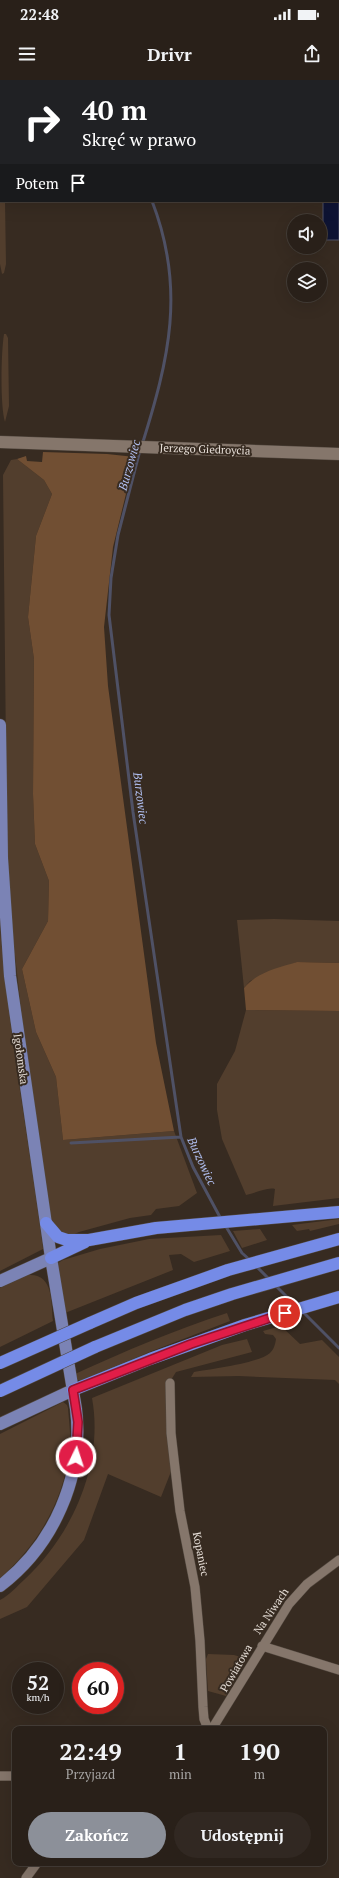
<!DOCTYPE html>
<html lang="pl">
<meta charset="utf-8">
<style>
:root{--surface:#292019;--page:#312822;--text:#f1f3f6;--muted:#a5a3a2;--line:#453e38;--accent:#8c9099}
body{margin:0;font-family:"PT Serif",serif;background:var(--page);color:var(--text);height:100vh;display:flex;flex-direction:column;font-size:15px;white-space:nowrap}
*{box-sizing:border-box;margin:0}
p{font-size:13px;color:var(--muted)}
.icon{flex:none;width:22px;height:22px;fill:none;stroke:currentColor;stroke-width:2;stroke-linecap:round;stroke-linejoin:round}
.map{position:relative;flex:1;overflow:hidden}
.side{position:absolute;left:12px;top:1646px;width:315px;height:140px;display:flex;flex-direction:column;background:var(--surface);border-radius:8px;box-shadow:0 4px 16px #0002,0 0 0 1px var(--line)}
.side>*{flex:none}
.hud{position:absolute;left:0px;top:0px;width:339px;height:122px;box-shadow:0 4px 16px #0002,0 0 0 1px var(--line);background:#202124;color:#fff;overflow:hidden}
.controls{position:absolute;left:287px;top:134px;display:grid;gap:8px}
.controls a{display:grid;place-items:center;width:40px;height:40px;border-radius:50%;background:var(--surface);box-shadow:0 4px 16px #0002,0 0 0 1px var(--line);font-size:20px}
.speed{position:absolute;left:12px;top:1582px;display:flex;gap:8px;font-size:20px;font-weight:700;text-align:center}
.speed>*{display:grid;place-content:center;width:52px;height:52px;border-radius:50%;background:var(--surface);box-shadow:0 4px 16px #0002,0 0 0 1px var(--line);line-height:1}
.speed small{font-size:10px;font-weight:400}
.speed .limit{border:6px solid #d22;background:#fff;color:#111}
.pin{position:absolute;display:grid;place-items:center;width:34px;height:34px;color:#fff;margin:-17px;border:2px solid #fff;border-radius:50%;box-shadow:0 1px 4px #0007}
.me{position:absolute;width:44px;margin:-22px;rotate:4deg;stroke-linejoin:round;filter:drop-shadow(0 0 3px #0008)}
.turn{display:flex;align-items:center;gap:14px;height:84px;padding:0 16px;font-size:18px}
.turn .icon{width:52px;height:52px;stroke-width:2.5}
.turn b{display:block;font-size:28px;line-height:34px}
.then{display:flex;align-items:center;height:38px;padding:0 16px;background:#0003;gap:8px;font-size:15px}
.eta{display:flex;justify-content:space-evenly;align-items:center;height:68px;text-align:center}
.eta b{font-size:24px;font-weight:800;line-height:28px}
.button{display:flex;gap:8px;margin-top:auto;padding:8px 16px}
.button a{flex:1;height:46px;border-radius:24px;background:var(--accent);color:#fff;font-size:16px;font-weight:800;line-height:46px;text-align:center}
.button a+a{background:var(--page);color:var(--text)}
.status{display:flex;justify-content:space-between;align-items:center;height:28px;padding:0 20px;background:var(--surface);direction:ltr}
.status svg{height:11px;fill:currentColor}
header{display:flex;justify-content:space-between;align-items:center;height:52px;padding:0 16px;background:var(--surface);font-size:18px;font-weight:800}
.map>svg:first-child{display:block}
.green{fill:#523e2d}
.forest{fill:#714f33}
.water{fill:#0e1434;stroke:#4f5165}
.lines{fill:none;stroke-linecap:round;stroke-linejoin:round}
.stream{stroke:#4f5165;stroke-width:3}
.street-casing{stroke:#52483f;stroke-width:10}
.secondary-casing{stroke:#52483f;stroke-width:13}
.primary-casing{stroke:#52483f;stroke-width:13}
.highway-casing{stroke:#52483f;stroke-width:13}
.street{stroke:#85766b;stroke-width:9}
.secondary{stroke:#85766b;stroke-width:12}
.primary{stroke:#7b83b5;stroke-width:12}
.highway{stroke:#758be7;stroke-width:12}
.highway-bridge-casing{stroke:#52483f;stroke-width:13;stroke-linecap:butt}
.highway-bridge{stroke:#758be7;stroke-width:12}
.route-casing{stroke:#92132f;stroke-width:10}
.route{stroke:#e11d48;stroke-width:7}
.labels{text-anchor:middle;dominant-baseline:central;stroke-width:4;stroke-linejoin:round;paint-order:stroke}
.street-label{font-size:11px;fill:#e6ded7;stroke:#372b21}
.water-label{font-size:12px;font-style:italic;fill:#b2c1f3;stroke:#372b21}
</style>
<div class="status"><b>22:48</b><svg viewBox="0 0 49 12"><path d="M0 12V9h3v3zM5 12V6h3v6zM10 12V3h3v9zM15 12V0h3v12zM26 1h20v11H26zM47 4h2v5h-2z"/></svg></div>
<header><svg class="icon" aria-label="menu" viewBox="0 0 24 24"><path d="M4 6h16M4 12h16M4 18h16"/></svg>Drivr<svg class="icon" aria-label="share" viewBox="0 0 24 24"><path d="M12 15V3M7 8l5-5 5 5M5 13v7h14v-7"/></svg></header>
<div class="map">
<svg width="339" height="1798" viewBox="0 0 339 1798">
<rect width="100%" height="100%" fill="#372b21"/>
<path class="green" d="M0 34 1 121H5L6 184 4 193 2 194 0 184Z
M4 254H6L8 258 9 326 5 342C0 325 1 274 4 254Z
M17 379 44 400 52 414 36 456 28 537 34 579 33 714 35 764 49 801 48 841 22 889 36 952 56 997 63 1060 174 1051 197 1113 179 1126 156 1129 151 1135 130 1138 79 1152 68 1157 58 1152 52 1144 23 947 12 848 7 762 3 395 11 380Z
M274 839 339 841V883L297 882 250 901 244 908 237 840Z
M0 848C9 955 29 1062 43 1169L0 1191Z
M246 930 339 931V1118L273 1126 275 1109C267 1107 256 1113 246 1115L222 1059 217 1030V1004L235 971Z
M339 1139V1144L310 1151 309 1149 297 1151 292 1145Z
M260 1149 267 1160 242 1168 233 1151Z
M221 1155 230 1171 194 1182 181 1174 169 1175 173 1190 65 1233 58 1183 63 1180 100 1169 149 1159Z
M28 1195C54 1193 51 1223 53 1241L0 1267V1208Z
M227 1233 230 1241 152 1271 82 1300H77L75 1294C125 1271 175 1250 227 1233Z
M281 1246 300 1264 322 1260 339 1277V1304L335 1300 239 1296 191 1297 194 1292C211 1289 259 1283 270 1273 274 1269 275 1265 276 1259L273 1255 265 1254 263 1251Z
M247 1259 252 1272 176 1292 166 1308 167 1343 172 1389 161 1417 108 1394 84 1460 27 1527 0 1539V1520C10 1515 17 1506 25 1499 73 1454 104 1383 92 1318L222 1265Z
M63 1322 67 1325 68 1328C69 1341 71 1355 70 1368 64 1420 39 1464 0 1498V1354Z
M208 1574 234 1575 247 1579 226 1616 208 1611 206 1579Z"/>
<path class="forest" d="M43 372 107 374 135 377 113 467 104 547 108 606 156 963 174 1051 63 1060 56 997 36 952 22 889 48 841 49 801 35 764 33 714 34 579 28 537 36 456 52 414 44 400 17 379 26 376 27 381 42 382Z
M297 882 339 883V931L246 930 244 908C257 892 278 888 297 882Z"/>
<path class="water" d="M324 0H339V160H323V121H338V1Z"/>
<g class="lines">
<path class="stream" d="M96 0 97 1
M142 365C169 279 186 209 152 121
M140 370 118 455 111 498 109 535 133 732 181 1057 193 1087 221 1139
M71 1063 181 1057
M225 1145 242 1173 251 1181
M256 1186 269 1199
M275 1205 296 1226
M302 1231 339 1268"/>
<g class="street-casing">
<path id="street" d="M170 1303 171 1353 180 1431 195 1507 200 1561 203 1627 204 1639 208 1649
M262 1566 339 1590
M212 1649 289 1524 307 1504 339 1480
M0 1696H15
M26 1798 37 1783"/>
</g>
<g class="secondary-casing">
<path id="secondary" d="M0 362 339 374"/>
</g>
<g class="primary-casing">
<path id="primary" d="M0 645 2 778 10 896 51 1178 76 1329C84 1396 54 1465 0 1506
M0 1201 51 1178
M0 1344 73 1310"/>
</g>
<g class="highway-casing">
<path id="highway" d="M46 1143 58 1157 67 1160H89L156 1148 339 1132
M51 1178 85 1162
M90 1243 136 1223 228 1190 339 1159
M95 1267 185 1230 232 1214 339 1183
M73 1310 150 1279 245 1245 339 1217"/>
</g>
<use href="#street" class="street"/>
<use href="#secondary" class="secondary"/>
<use href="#primary" class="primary"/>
<use href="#highway" class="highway"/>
<g class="highway-bridge-casing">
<path id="highway-bridge" d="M0 1283 90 1243
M0 1311 95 1267"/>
</g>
<use href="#highway-bridge" class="highway-bridge"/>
</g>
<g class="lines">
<g class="route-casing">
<path id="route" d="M76 1377 78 1342 73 1310 191 1264 285 1233"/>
</g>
<use href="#route" class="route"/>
</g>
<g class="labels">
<g class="street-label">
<text transform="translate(205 369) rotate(2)">Jerzego Giedroycia</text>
<text transform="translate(21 979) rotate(82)">Igołomska</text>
<text transform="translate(201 1474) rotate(79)">Kopaniec</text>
<text transform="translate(271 1531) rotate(-56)">Na Niwach</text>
<text transform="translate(236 1588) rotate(-60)">Powiatowa</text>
</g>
<g class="water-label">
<text transform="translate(129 385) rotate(-74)">Burzowiec</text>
<text transform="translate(141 718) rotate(83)">Burzowiec</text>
<text transform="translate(202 1081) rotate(65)">Burzowiec</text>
</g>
</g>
</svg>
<div class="controls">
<a><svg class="icon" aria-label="sound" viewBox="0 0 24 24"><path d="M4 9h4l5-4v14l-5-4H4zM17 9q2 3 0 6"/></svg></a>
<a><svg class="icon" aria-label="layers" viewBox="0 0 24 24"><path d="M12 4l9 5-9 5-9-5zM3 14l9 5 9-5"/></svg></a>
</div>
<div class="speed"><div>52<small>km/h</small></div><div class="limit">60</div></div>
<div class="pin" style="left:285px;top:1233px;background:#d93025"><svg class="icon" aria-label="arrive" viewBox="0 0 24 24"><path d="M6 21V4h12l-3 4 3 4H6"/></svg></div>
<svg class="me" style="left:76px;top:1377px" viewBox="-20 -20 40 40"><circle r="17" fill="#e11d48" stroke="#fff" stroke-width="3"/><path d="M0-11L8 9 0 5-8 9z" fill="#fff"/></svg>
<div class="hud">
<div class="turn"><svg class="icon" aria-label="right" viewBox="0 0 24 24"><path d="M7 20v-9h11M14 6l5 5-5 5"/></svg><div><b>40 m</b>Skręć w prawo</div></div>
<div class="then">Potem<svg class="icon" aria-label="arrive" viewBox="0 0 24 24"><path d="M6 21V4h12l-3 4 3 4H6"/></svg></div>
</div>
<section class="side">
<div class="eta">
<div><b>22:49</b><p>Przyjazd</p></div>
<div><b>1</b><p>min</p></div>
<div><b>190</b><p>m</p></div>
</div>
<div class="button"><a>Zakończ</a><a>Udostępnij</a></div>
</section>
</div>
